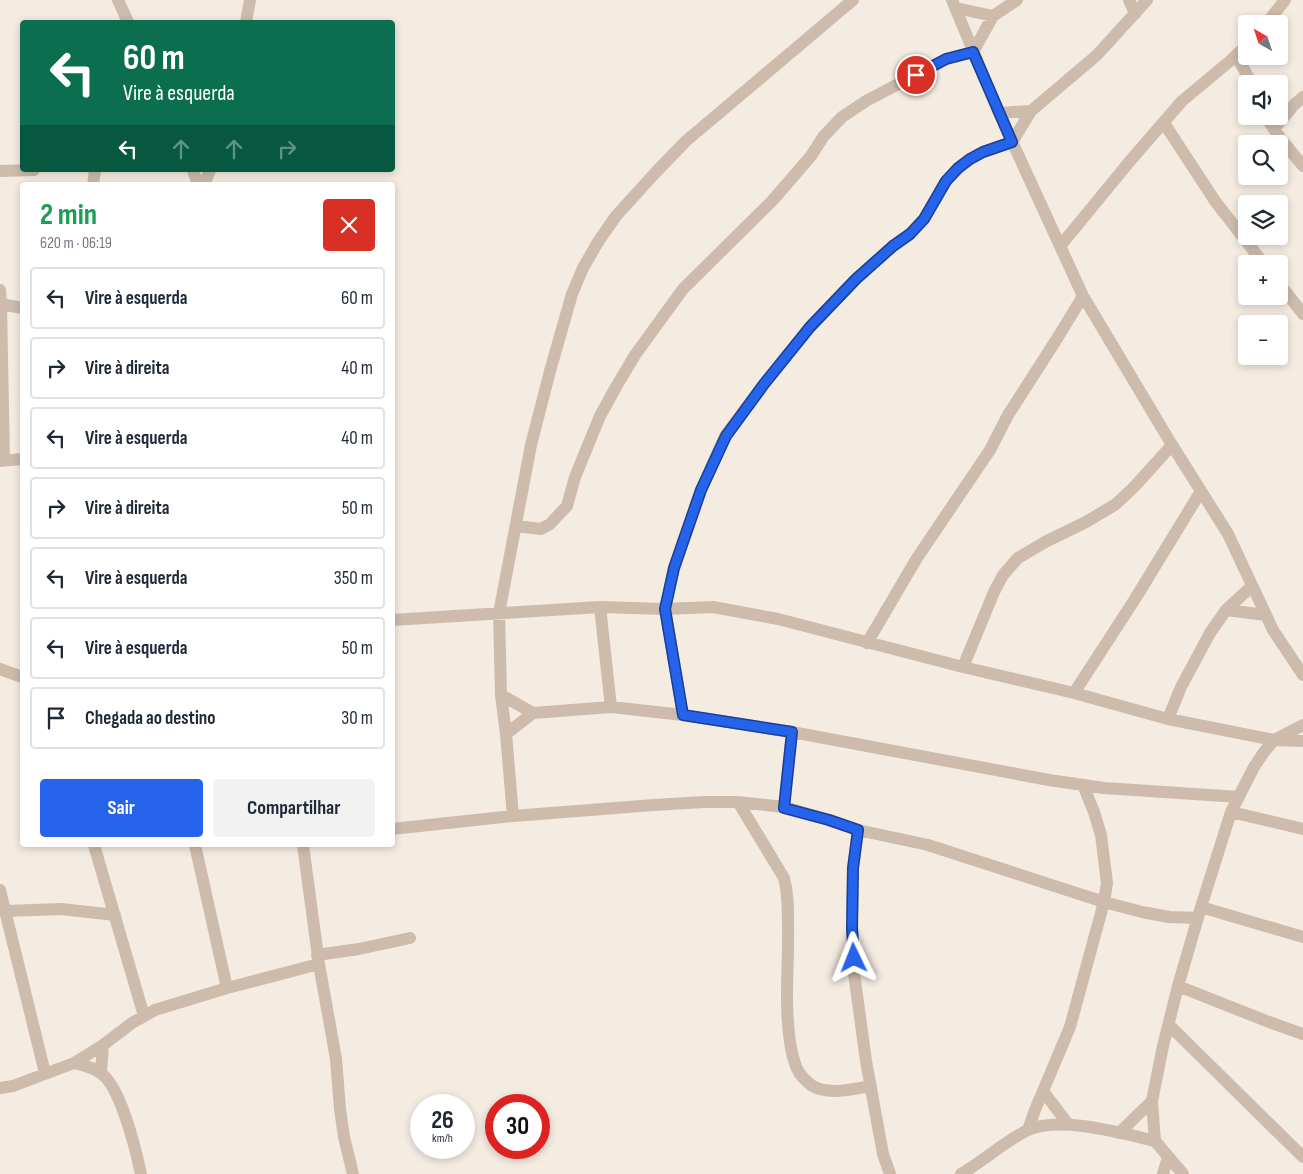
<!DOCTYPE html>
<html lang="pt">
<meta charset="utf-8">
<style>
:root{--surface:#fff;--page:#f2f2f3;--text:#1f2937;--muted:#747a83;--line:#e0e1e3;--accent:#2563eb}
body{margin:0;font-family:"Sofia Sans Condensed",sans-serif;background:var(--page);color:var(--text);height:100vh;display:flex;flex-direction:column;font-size:19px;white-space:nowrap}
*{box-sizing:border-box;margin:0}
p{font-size:16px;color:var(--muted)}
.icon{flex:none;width:28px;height:28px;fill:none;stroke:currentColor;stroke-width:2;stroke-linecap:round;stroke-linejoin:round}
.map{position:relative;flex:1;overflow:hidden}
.side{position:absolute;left:20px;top:182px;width:375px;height:665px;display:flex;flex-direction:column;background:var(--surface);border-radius:5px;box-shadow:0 2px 8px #0003}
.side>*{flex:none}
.guide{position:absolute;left:20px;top:20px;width:375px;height:152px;border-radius:5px;box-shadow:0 2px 8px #0003;background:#0b6e4f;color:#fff;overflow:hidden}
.needle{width:32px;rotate:321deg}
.tools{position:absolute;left:1238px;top:15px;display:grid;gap:10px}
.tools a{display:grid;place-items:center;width:50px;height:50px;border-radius:5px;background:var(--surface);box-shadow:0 2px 8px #0003;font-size:25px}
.speed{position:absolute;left:410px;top:1094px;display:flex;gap:10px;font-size:25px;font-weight:700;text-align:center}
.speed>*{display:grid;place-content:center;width:65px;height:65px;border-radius:50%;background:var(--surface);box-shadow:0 2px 8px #0003;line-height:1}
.speed small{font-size:12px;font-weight:400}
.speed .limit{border:8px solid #d22;background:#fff;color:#111}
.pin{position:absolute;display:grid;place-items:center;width:42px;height:42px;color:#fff;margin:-21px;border:2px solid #fff;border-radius:50%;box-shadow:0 1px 5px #0007}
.me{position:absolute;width:55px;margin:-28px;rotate:358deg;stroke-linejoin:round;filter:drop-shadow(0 0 4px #0008)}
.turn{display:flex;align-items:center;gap:18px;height:105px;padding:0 20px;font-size:22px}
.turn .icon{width:65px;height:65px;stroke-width:2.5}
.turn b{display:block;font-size:35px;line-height:42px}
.lanes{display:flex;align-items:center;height:48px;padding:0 20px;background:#0003;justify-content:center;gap:25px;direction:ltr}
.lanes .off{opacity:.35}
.round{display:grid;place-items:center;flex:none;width:52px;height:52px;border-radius:5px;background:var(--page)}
.head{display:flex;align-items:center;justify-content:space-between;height:85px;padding:0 20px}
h1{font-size:30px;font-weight:700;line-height:38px;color:#1e9e55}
.primary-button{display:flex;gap:10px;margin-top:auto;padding:10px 20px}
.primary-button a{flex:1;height:58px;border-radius:5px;background:var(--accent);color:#fff;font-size:20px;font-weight:700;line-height:58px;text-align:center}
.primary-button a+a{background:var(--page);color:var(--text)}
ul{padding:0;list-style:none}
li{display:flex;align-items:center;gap:15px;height:62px;margin:0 10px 8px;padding:0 10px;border:2px solid var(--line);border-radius:5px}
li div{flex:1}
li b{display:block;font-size:19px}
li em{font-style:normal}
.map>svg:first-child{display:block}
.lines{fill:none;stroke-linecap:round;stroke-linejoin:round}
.minor{stroke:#cdbbac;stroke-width:12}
.route-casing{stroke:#184099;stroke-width:12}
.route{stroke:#2563eb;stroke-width:9}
</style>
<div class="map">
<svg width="1303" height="1174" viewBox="0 0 1303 1174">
<rect width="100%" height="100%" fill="#f4ebe1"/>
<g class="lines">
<path class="minor" d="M118 0 128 22
M952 0 999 113 1083 296 1172 445 1228 534 1273 630 1303 675
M1129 0 1135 14
M956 8 993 16
M246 22 250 0
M1266 24 1285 0
M1236 55 1252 84
M999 113 1031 111
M1265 116 1281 139 1303 166
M1164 123 1215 201 1264 264
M1274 129 1294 105 1303 97
M193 170 198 185
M0 171 34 170
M93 185 95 170
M204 185 210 170
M1061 245 1130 161 1182 101 1230 61 1246 46
M1279 283 1303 314
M0 290 1 304 4 460
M1 304 22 308
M0 461 22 459
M516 526 541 529 550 524 567 506 575 477 600 416 616 387 635 355 683 289 772 201 811 156 823 137 842 117 866 101 946 59 973 52 993 16 1017 0
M600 607 611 707
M1226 610 1266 615
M392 620 600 607 665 609 713 607 778 619 963 667 1074 693 1168 719 1274 740 1303 741
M867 643 917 558 990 450 1008 415 1058 337 1083 296
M963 667 994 592 1003 575 1018 558 1045 542 1086 522 1116 504 1135 486 1172 445
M0 669 22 677
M1074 693 1135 599 1201 491
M501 695 533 713 506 734
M533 713 611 707 683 715 792 732 1049 780 1104 788 1239 797
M683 715 665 609 674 568 701 490 725 436 764 384 810 327 856 279 893 246 910 234 924 219 946 181 959 168 970 159 983 152 1012 142 1031 111 1097 55 1147 0
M1168 719 1181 687 1210 633 1226 610 1252 586
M738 802 784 878C788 893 788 908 788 924 789 963 784 1002 790 1042 791 1048 792 1055 794 1060 796 1070 803 1079 811 1085 827 1096 853 1089 871 1086
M784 807 792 732
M1231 812 1303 829
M513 816 506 734 501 695 499 613 531 445 550 371 572 294 583 268 598 242 616 216 656 172 686 141 853 0
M392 829 513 816 654 805 704 802H738L784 807 829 820 858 830 928 845 1104 902 1142 912 1169 917 1197 918
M858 830 853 868 852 927 854 973 866 1061 883 1154 890 1174
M94 845 144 1016
M195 845 227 988
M303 845 319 964 336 1059 340 1109 344 1137 353 1174
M0 890 45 1073
M1201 907 1303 937
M5 911 61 909 115 915
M317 955 359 949 410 938
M1178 986 1269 1022 1303 1034
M1169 1025 1303 1157
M74 1063C82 1065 92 1067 99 1072 120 1083 136 1151 141 1174
M101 1072 103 1045
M0 1088 13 1086 74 1063 103 1045 132 1023 155 1010 227 988 319 964
M1043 1091 1068 1124
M1028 1130 1035 1110 1070 1027 1104 902 1107 883 1101 835 1094 812 1083 785
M1119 1133 1152 1101
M961 1174C983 1161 1003 1143 1026 1131 1058 1115 1121 1133 1155 1141
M1163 1174 1168 1157
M1183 1174 1155 1141 1152 1101 1163 1046 1178 986 1201 907 1231 812 1254 767 1264 752 1274 740 1303 725"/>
</g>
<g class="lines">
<g class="route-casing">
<path id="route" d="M854 958 852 928 853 868 858 830 829 820 784 808 792 732 683 715 665 609 674 568 701 490 726 436 764 384 810 327 856 279 893 246 910 234 924 219 946 181 958 168 970 159 983 152 1012 142 973 52 946 59 916 75"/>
</g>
<use href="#route" class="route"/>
</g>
</svg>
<div class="tools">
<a><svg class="needle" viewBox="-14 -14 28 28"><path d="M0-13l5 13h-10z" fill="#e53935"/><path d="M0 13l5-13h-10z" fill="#747a83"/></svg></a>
<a><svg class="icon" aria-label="sound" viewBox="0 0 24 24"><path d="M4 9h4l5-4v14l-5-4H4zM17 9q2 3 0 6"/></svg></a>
<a><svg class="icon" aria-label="search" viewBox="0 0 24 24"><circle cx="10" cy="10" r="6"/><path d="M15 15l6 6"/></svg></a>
<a><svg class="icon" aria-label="layers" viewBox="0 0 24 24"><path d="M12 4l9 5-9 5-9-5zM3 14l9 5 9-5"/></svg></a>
<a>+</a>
<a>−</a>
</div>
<div class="speed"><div>26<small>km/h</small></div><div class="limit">30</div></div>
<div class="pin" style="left:916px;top:75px;background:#d93025"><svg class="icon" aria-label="arrive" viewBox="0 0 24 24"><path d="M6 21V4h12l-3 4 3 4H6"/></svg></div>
<svg class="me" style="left:854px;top:958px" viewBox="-20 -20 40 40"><path d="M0-17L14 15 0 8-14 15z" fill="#2563eb" stroke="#fff" stroke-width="4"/></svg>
<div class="guide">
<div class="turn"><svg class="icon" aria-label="left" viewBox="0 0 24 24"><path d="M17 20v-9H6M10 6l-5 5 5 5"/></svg><div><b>60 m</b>Vire à esquerda</div></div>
<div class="lanes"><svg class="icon" aria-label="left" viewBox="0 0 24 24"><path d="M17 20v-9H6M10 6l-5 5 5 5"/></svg><svg class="icon off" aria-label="ahead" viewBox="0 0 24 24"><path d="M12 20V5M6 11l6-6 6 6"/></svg><svg class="icon off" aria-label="ahead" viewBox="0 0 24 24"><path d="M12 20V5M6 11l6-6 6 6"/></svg><svg class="icon off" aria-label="right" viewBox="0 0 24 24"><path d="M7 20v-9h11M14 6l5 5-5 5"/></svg></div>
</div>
<section class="side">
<div class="head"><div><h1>2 min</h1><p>620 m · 06:19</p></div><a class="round" style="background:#d93025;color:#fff"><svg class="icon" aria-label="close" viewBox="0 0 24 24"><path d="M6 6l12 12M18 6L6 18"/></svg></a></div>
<ul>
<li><svg class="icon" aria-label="left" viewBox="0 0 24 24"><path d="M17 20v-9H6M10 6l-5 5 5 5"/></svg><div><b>Vire à esquerda</b></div><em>60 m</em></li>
<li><svg class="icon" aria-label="right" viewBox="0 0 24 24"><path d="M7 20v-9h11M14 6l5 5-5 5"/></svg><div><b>Vire à direita</b></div><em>40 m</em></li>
<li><svg class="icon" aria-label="left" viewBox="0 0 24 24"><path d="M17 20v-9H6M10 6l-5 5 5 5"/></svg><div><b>Vire à esquerda</b></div><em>40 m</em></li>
<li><svg class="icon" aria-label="right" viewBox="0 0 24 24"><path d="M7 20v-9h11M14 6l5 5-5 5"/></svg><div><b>Vire à direita</b></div><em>50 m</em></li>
<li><svg class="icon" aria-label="left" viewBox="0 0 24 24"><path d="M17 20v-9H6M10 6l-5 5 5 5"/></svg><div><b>Vire à esquerda</b></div><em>350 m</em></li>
<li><svg class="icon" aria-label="left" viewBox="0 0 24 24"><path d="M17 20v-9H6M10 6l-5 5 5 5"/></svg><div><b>Vire à esquerda</b></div><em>50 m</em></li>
<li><svg class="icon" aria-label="arrive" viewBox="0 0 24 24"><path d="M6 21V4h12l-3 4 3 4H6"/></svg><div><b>Chegada ao destino</b></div><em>30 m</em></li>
</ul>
<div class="primary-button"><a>Sair</a><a>Compartilhar</a></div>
</section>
</div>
